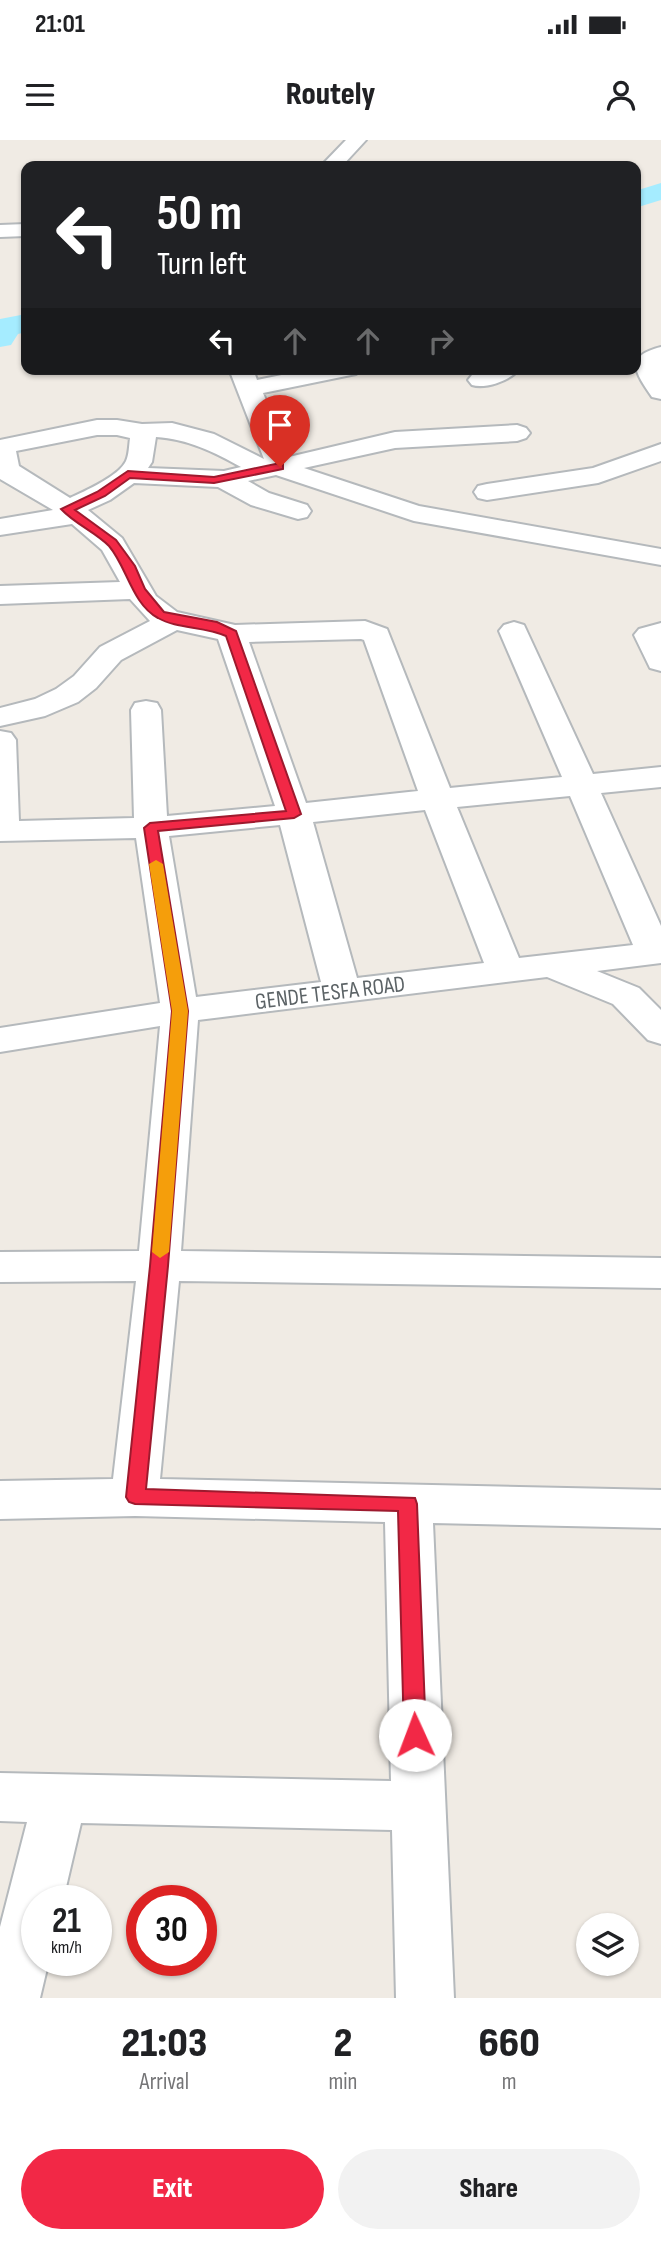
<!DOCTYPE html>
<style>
:root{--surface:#fff;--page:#f2f2f2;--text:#202124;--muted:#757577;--accent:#f22846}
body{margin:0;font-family:"Sofia Sans Condensed",sans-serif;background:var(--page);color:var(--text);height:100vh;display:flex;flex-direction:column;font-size:26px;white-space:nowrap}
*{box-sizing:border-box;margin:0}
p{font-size:23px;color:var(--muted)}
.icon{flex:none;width:38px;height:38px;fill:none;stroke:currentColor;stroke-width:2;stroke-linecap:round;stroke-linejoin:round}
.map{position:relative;height:1858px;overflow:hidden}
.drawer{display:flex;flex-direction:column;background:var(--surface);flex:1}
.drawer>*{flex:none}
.banner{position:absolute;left:21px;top:21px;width:620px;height:214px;border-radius:14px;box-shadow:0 2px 5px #0004;background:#202124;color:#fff;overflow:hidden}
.tools{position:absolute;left:576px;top:1773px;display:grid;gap:14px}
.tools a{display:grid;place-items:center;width:63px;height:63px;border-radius:50%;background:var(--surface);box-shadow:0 2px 5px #0004;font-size:35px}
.speed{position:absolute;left:21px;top:1745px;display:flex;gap:14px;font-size:35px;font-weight:700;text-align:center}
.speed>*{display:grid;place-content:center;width:91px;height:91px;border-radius:50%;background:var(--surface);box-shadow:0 2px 5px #0004;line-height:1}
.speed small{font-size:18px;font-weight:400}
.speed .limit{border:10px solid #d22;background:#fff;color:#111}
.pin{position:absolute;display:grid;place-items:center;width:60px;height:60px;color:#fff;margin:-72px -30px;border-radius:50% 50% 50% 0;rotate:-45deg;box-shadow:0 0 7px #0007}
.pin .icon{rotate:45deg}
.me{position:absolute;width:77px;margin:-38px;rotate:358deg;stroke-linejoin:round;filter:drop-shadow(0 0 5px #0008)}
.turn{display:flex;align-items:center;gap:24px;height:147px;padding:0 21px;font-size:32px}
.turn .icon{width:91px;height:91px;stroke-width:2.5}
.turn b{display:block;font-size:49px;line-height:60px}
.lanes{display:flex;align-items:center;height:66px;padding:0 21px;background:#0003;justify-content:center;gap:35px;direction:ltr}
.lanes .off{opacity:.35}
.eta{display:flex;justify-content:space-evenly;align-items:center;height:119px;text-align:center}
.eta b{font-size:42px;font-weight:800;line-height:49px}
.button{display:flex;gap:14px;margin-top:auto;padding:14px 21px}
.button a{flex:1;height:80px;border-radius:42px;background:var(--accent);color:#fff;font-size:28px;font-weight:800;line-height:80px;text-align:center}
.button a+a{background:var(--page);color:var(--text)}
.status{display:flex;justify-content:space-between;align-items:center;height:49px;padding:0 35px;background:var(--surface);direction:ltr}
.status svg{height:19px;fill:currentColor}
header{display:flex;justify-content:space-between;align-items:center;height:91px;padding:0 21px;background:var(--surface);font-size:32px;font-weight:800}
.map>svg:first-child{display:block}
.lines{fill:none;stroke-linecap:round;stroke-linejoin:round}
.river{fill:#a5ecff;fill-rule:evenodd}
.minor-casing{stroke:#b5b9bc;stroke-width:4}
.minor{fill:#fff;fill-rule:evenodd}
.route{fill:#f22846;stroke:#9d1a2e;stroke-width:2}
.slow{fill:#f59e0b}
.labels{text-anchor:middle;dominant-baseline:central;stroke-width:6;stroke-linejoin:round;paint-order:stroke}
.street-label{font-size:23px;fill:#5c6366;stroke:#fff}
</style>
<div class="status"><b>21:01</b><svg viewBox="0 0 49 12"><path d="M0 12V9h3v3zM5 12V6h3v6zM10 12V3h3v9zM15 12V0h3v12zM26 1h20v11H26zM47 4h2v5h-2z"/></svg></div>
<header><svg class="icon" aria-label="menu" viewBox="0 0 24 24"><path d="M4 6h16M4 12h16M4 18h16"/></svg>Routely<svg class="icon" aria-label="person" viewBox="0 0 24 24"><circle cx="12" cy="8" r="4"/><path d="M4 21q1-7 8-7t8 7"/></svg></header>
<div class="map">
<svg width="661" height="1858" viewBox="0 0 661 1858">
<rect width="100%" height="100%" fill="#f0ebe4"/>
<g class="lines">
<path class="river" d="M661 43V60L635 68V51Z
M26 174V192L18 194 11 205 0 207V179Z"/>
<g class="minor-casing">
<path id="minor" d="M346 0H366L342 26H321Z
M26 84V96L0 97V85Z
M661 207V259L652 257C636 234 623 216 661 207Z
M229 229H253L257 240 311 229H360L356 234 263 253 289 317 395 292 517 285 526 288 530 293 526 298 517 301 395 308 304 328 419 366 661 409V425L414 381 276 335 248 341 269 353 307 365 311 371 307 377 298 379 251 365 218 347 134 343 110 360 88 370 122 398 156 456 177 472 235 485 365 481 387 489 450 648 562 637 499 491 504 485 514 482 524 485 593 634 661 627V647L601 653 661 786V823L597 831 639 848 661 870V904L648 900 613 864 547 837 198 880 181 1111 661 1118V1148L179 1141 160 1339 661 1350V1388L433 1383 454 1858H396L392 1690 81 1683 63 1760H37V1820H49L40 1858H0V1787L27 1682 0 1681V1633L391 1641 385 1382 135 1376 0 1379V1341L113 1339 136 1141 0 1142V1112L139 1111 160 886 0 912V888L160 863 136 698 0 701V591L11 593 16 600 19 681 134 678 131 570 135 563 146 561 157 563 161 570 167 676 275 666 218 499 177 490 121 520 96 548 78 562 45 576 0 586V568L35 559 56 549 74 536 100 507 150 481 130 459 0 464V446L120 442 102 410 72 384 0 395V379L53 370 0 339V300L97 280H117L142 284 172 283 214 294 264 319ZM97 295H117L130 298C129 305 129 315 126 321 119 336 85 351 70 358L19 326 16 311ZM156 297C188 299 214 312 241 327L224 331 148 328 152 322ZM361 499 364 500 418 651 306 663 249 502ZM570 656 633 805 519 818 457 667ZM425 670 484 823 357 838 313 682ZM280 685 321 842 196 857 169 696Z
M486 229H519C510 241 485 249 472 245L468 240 472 235Z
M661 304V321L598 343 487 360 478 358 474 352 478 346 487 344 593 328Z
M661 483V531L650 528 634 495 639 489Z"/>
</g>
<use href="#minor" class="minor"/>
</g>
<path class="route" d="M280 323 283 324V329L214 343 130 338 105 356 75 370 116 400 135 426 145 449 164 472 217 482 236 491 301 674 294 678 158 691 188 871 168 1126 146 1349 415 1358 417 1364 426 1595 423 1602 415 1605 407 1602 404 1595 398 1371 135 1364 129 1362 126 1357 150 1126 172 871 144 688 150 683 286 671 226 496C204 486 177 489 158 478 132 464 127 427 109 406 95 392 75 384 61 369L97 352 128 331 214 337Z"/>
<path class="slow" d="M156 720 163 724 188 871 169 1112 160 1118 152 1112 172 871 149 724Z"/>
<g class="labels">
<g class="street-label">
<text transform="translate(330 853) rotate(-7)">GENDE TESFA ROAD</text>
</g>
</g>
</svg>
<div class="tools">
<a><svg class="icon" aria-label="layers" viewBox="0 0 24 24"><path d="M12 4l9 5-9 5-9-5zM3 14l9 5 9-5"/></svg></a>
</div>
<div class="speed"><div>21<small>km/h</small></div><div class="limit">30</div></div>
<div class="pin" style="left:280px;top:327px;background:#d93025"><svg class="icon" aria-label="arrive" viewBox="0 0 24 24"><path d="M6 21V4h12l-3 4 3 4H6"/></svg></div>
<svg class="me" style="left:415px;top:1595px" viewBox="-20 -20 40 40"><circle r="19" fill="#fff"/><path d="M0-13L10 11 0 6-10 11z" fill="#f22846"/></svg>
<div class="banner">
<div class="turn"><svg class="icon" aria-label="left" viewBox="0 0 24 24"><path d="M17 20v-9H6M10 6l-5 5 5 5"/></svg><div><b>50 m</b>Turn left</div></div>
<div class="lanes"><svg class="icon" aria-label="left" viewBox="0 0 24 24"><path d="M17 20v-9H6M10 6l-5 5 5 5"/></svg><svg class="icon off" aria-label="ahead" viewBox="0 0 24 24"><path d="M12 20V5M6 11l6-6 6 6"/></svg><svg class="icon off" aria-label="ahead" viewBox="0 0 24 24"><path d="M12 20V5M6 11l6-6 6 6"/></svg><svg class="icon off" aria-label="right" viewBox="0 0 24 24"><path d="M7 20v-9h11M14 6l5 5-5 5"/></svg></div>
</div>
</div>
<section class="drawer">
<div class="eta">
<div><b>21:03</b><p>Arrival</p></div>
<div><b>2</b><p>min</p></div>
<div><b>660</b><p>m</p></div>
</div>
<div class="button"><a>Exit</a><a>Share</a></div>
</section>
